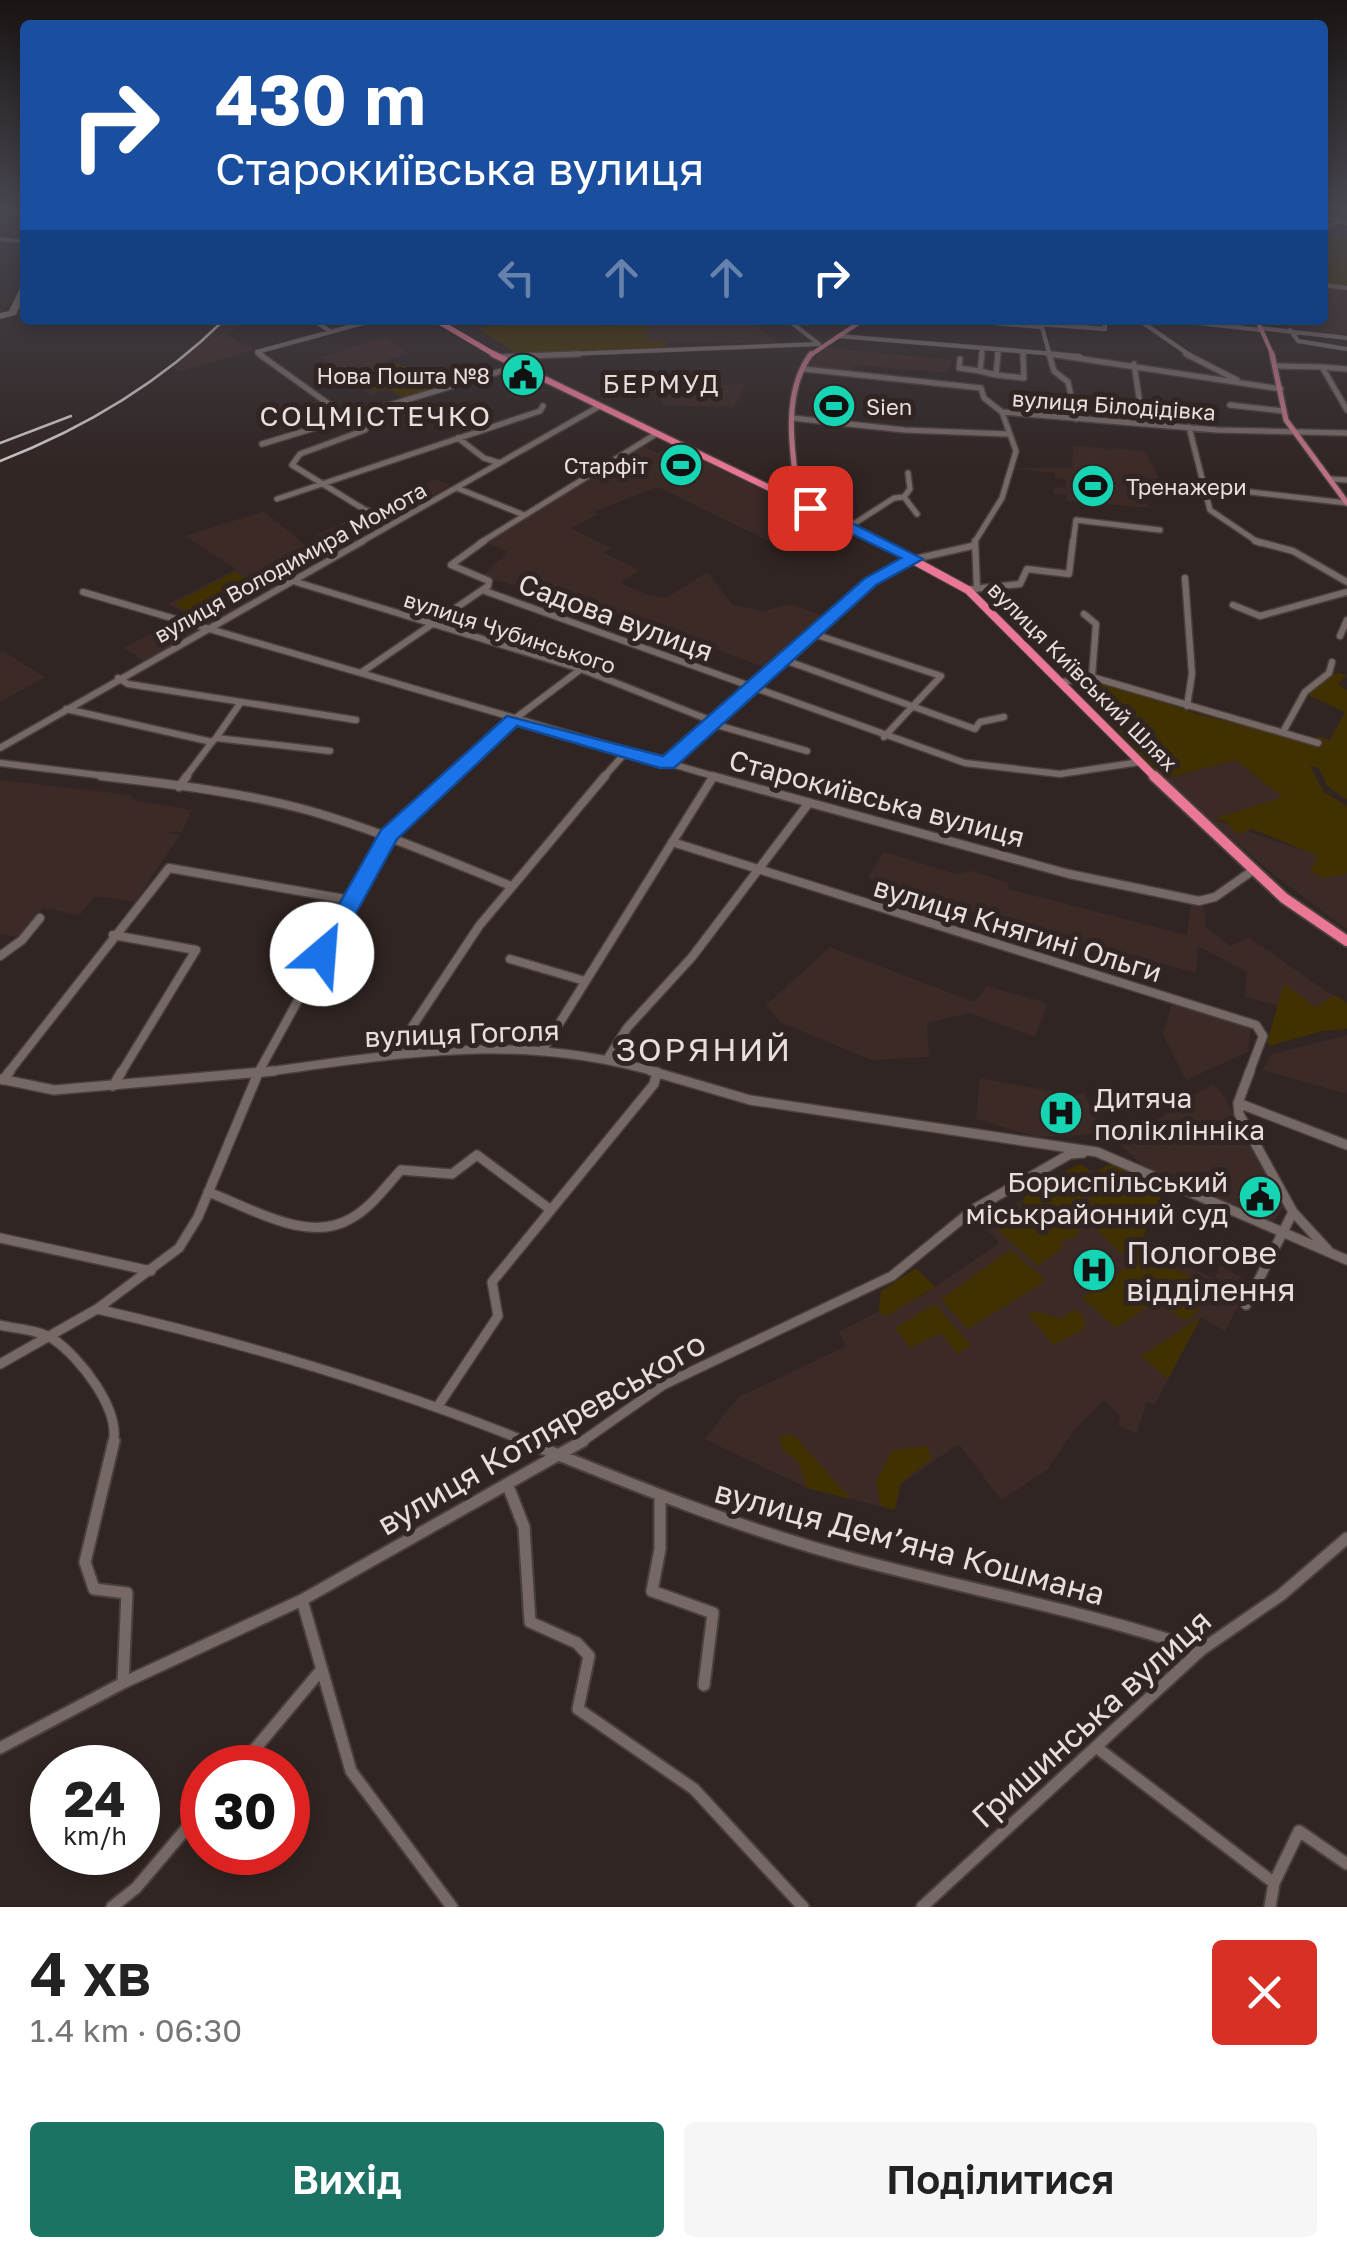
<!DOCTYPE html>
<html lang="uk">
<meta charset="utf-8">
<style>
:root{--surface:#fff;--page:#f6f6f6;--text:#222;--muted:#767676;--accent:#1d7363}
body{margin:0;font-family:"Golos Text",sans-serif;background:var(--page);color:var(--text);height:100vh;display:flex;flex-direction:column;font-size:38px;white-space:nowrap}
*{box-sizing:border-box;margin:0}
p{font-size:32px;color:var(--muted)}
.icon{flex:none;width:55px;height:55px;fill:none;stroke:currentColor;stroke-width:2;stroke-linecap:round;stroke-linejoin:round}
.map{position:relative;height:1907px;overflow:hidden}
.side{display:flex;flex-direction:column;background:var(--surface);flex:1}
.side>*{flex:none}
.guide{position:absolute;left:20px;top:20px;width:1308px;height:305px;border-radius:10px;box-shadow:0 5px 15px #0003;background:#1a4fa0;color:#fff;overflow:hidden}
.speed{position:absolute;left:30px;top:1745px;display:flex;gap:20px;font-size:50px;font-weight:700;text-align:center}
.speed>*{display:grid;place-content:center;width:130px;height:130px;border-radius:50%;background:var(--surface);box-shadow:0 5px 15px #0003;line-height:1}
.speed small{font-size:25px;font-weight:400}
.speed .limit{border:15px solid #d22;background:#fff;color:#111}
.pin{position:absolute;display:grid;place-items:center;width:85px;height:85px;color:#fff;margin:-42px;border-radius:20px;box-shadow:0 5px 15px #0006}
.me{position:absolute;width:110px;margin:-55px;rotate:27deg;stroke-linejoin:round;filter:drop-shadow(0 0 8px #0008)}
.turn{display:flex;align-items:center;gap:35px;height:210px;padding:0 30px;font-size:45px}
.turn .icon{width:130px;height:130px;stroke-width:2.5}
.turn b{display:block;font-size:70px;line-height:85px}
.lanes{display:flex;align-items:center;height:95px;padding:0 30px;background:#0003;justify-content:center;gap:50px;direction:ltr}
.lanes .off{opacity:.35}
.round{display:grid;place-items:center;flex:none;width:105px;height:105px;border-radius:10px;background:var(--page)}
.summary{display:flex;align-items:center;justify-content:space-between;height:170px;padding:0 30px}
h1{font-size:60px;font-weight:600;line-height:75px}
.primary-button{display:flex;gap:20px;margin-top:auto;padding:20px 30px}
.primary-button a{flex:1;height:115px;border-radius:10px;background:var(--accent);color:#fff;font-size:40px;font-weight:600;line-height:115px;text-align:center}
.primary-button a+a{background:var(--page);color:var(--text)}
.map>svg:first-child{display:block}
.built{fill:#3c2a26}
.green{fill:#413100}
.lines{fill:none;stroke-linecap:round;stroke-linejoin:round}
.taxiway{fill:#7e7674;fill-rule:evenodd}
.minor-far5-casing{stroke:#49403e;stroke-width:5}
.minor-far4-casing{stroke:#49403e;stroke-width:8}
.minor-far3-casing{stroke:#49403e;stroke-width:9}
.minor-far2-casing{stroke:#49403e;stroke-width:11}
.minor-far1-casing{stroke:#49403e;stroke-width:12}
.minor-casing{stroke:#49403e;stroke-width:15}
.major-far1-casing{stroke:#49403e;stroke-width:5}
.major-casing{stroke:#49403e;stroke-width:8}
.highway-far3-casing{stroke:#49403e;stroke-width:6}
.highway-far2-casing{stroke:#49403e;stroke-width:9}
.highway-far1-casing{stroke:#49403e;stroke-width:10}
.highway-casing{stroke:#49403e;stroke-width:14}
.minor-far5{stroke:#756865;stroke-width:4}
.minor-far4{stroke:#756865;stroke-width:5}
.minor-far3{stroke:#756865;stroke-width:6}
.minor-far2{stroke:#756865;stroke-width:8}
.minor-far1{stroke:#756865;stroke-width:9}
.minor{stroke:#756865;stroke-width:11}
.major-far1{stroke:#bb7181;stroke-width:4}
.major{stroke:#bb7181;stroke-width:5}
.highway-far3{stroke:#ea7794;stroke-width:5}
.highway-far2{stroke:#ea7794;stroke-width:6}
.highway-far1{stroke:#ea7794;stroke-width:8}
.highway{stroke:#ea7794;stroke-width:10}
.rail{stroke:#cdc6c4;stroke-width:2.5}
.route{fill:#1a73e8;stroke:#114b97;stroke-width:2.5}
.labels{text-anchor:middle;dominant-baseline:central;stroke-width:10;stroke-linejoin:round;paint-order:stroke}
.far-poi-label{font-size:22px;fill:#e6dfdd;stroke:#302523;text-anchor:end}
.far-street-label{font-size:22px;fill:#e6dfdd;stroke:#302523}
.far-neighbourhood-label{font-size:25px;letter-spacing:2.5px;fill:#e6dfdd;stroke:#302523}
.far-quarter-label{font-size:28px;letter-spacing:2.5px;fill:#e6dfdd;stroke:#302523}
.street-label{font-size:28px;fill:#e6dfdd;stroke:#302523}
.poi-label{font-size:28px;fill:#e6dfdd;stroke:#302523;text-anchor:start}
.quarter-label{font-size:32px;letter-spacing:2.5px;fill:#e6dfdd;stroke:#302523}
.near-poi-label{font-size:32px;fill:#e6dfdd;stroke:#302523;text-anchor:start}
.near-street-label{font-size:32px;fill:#e6dfdd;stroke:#302523}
</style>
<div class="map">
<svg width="1347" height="1907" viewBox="0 0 1347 1907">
<rect width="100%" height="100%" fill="#302523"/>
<path class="built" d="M1323 286 1347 290V336L1288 327 1289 320H1322Z
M226 320H245L228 335 254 350 178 372 173 368Z
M749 320 779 344 648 341 647 321Z
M385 337 409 353 387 360 392 365 359 376 377 393 372 396 321 357Z
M821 348 841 349 952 360 947 373 855 365 852 373 808 367Z
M745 384 734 408 664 405 654 391H674L678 386Z
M639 445 658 453 674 446 827 522 781 547 658 487 595 511 598 515 570 528 611 548 604 553 639 570 620 583 646 594 666 598 707 572 732 604 762 611 791 604 824 616 764 667 630 619 482 576 508 552 486 543Z
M1073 446 1145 451 1160 481 1141 494V499L1152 508 1066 501 1067 495 1054 494V487L1065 488 1066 480 1055 478V473L1012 468H1072Z
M435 479 450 485 339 549 317 535Z
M264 511 324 561 208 624 168 604 236 569 185 536Z
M176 620 202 628 144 661 123 648Z
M3 651 45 677 0 702V653Z
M1235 760 1282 797 1215 820 1319 856 1327 875 1347 874V930L1268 870 1164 779Z
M0 780 131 795 134 800 192 810 182 832H167L180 835 135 902 95 896 80 915 43 908 18 937 0 934Z
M884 852 956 874 971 871 1009 883 1008 889 1187 935 1191 902 1204 906 1206 928 1231 946 1248 937 1335 997 1307 1013 1245 997 1247 972 1198 946 1196 973 918 897 867 878Z
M830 947 974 1002 987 986 1048 1003 1035 1037 970 1013 927 1023 929 1057 871 1060 780 1022 766 1005Z
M1172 1004 1243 1024 1251 1030 1248 1052 1186 1080 1163 1035Z
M1347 1035V1094L1262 1070 1272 1054Z
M980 1078 1072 1095 1084 1093 1104 1133 1037 1137 976 1119Z
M1212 1084 1220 1090 1284 1206 1273 1223 1141 1164 1119 1144Z
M1089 1170 1122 1173 1163 1192 1143 1237 1170 1251 1168 1257 1215 1279 1220 1265 1251 1283 1225 1331 1201 1317 1155 1404 1146 1403 1137 1434 1118 1425 1121 1417 1104 1400 1075 1429 1047 1470 1001 1500 959 1444 901 1484 895 1510 807 1488 704 1439 739 1397 846 1346 839 1332 879 1311 884 1316 929 1291 999 1243 981 1223 993 1214 1021 1200 1029 1207Z"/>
<path class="green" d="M1334 235 1347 238V287L1323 282V261L1331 243 1323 241Z
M530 320H605L607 326 647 323 648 341 669 342 661 349 515 352 478 329Z
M396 363 421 375 463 368 477 377 404 398 388 389 375 391 358 376Z
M234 572 264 587 204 619 174 604Z
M1337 673 1347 675 1338 684 1347 690V800L1327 786 1319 768 1310 766 1324 792 1347 806V874L1323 878 1310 871 1318 856 1252 829 1238 834 1224 821 1214 819 1282 797 1235 760 1164 779 1074 685 1093 678 1197 714 1314 743 1317 736 1330 740 1345 712 1306 694Z
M1284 983 1315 1007 1335 995 1347 1003V1029L1322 1031 1270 1046 1267 1042Z
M1112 1163 1181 1192 1178 1198 1162 1192 1143 1237 1153 1243 1147 1256 1205 1283 1207 1294 1194 1316 1184 1321 1157 1300 1116 1328 1082 1298 1132 1263 1085 1219H1080L1077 1236 1062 1241 1061 1249 1038 1266 999 1231 1028 1208 1022 1201 1030 1189 1080 1164 1089 1170 1083 1201 1089 1203 1098 1171Z
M1010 1250 1044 1278 1043 1283 967 1329 941 1299Z
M916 1268 935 1287 885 1317 879 1311 881 1291Z
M935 1304 971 1345 957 1354 941 1333 910 1348 895 1328Z
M1074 1309 1084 1316V1329L1054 1345 1027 1314 1040 1312 1061 1319Z
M1201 1317 1168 1379 1141 1356Z
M784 1434 796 1437 851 1499 807 1488 798 1462 783 1450 779 1438Z
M927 1446 932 1458 900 1484 895 1510 881 1506 876 1482 892 1450Z"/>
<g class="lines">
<path class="taxiway" d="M0 237 25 240V244L0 241Z
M25 283V296L16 315 0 319V313L9 311 21 286Z"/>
<g class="minor-far5-casing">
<path id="minor-far5" d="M1322 216 1347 223
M1322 229 1339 221
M1322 285 1347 288
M321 320 318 323 331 332
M604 320H611
M788 320 819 344
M962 320 1041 327
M1040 320 1050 356
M1139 320 1191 356
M1174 320 1260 330
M1040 324 1105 329V322L1139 320
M443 325 457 320
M1259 328 1347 338
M1290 330 1298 341 1347 349
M838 336 1080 356
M257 352 263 356
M257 352 374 320
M1023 352V356
M517 356 819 344
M981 356 982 349
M997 356 998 350"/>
</g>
<g class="minor-far4-casing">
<path id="minor-far4" d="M259 354 365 430 300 454 292 465 365 510 382 514
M1049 354 1054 371 1068 382 1076 419
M1050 354 1281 389
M1186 354 1237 380
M499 357 579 354
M960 359 959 368 980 371 982 354
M1134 364 1143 424
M1277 366 1322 367
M804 369 981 388 984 398 1002 412
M1347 369 1322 367 1347 410
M980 371 996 375 998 354
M996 375 1024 378 1023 354
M1230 405 1283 411
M792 418 905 430 1008 434
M1189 427 1210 510 1259 543
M458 438 484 458 500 463
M262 444 518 366
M908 473 910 489 904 497 917 514
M1330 479 1347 480
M1207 487 1347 503
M457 488 524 515
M277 499 540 411 543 406
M849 527 894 498 904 497
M359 543 598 407
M480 543 656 434
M974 543 1002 498 1016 451 1002 412 1217 430 1347 433
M1073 543 1076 520 1160 530"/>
</g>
<g class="minor-far3-casing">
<path id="minor-far3" d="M975 541 977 589
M1255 541 1293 551 1347 582
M1185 578 1192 674 1187 706
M296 582 581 669 712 721
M972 589 1020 584 1027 569 1069 574 1073 541
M482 590 965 763 1060 774 1140 762
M83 592 720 778
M1233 605 1260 616 1347 592
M1084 614 1096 624 1092 677
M811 633 941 676 884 737
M1340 636 1347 620
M782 659 975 729 980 722 1004 717
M362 672 488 586 489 581 451 565 484 541
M118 678 128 684 356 720
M1062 682 1092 677 1318 743
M66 709 212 742 216 738 330 751
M710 723 807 751
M1283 732 1305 692 1329 673 1332 662
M216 738 241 702
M0 748 363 541
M0 763 122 778
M667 764 876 577 906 561 972 546
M185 778 212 742
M450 778 513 720 581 669
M603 778 626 752"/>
</g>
<g class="minor-far2-casing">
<path id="minor-far2" d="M101 776C170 784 240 792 307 810 377 830 444 859 511 886
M712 776 1069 874 1199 901 1215 897 1252 871
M179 787 187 776
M672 842 1256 1025 1263 1036 1249 1073
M113 935 196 950 121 1073
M0 956 22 940 40 918
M510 959 585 981
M544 1048 713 777
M407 1053 404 1039 479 926 605 776
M608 1058 627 1028 692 957 808 804
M8 1073 169 868 350 900
M257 1073C400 1054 516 1031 659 1073
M258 1073 389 835 453 776"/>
</g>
<g class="minor-far1-casing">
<path id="minor-far1" d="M651 1071 750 1100 1097 1152 1347 1260
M1250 1071 1238 1103 1239 1114 1293 1212 1328 1250
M0 1079 54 1090 274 1071
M3 1080 10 1071
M113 1086 122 1071
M1238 1103 1347 1145
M208 1192C249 1207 307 1244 350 1219 371 1208 385 1187 401 1170L452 1174 477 1155 551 1210
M0 1238 151 1271
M1246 1305 1293 1212
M97 1309C245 1343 389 1386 530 1443
M0 1325C16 1329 40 1330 53 1339 80 1357 121 1410 113 1443
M0 1364 97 1309 179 1248 198 1217 259 1071
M438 1406 498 1316 492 1282 654 1084 657 1072
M580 1443 663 1385 892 1276 974 1209 1070 1154 1083 1153"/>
</g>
<g class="minor-casing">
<path id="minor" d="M114 1441 85 1562 94 1589 127 1593 123 1683
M524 1441C633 1485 741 1529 854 1559 970 1590 1087 1611 1201 1650
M508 1486 524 1527 530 1622 577 1643 589 1656 578 1709 694 1789 803 1907
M660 1497V1549L652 1591 713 1613 704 1685
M302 1600 351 1771 452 1907
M1096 1747 1274 1883
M0 1748 123 1683 302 1600 583 1441
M239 1768 322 1669
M112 1907 136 1888 202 1810
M922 1907 1201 1650 1281 1595 1347 1538
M1270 1907 1274 1883 1299 1831 1347 1864"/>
</g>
<g class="major-far1-casing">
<path id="major-far1" d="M1322 210 1327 206
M1257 320 1273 356
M809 356 863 320"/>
</g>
<g class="major-casing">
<path id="major" d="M1272 354 1286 420 1347 503
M793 500 798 496C792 451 782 393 811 354"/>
</g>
<g class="highway-far3-casing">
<path id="highway-far3" d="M436 320 497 356"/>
</g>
<g class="highway-far2-casing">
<path id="highway-far2" d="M493 354 883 543"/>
</g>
<g class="highway-far1-casing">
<path id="highway-far1" d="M878 541 968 590 1156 778"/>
</g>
<g class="highway-casing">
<path id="highway" d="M1154 776 1284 898 1347 941"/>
</g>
<use href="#minor-far5" class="minor-far5"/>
<use href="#minor-far4" class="minor-far4"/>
<use href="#minor-far3" class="minor-far3"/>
<use href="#minor-far2" class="minor-far2"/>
<use href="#minor-far1" class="minor-far1"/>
<use href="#minor" class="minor"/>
<use href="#major-far1" class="major-far1"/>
<use href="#major" class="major"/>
<use href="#highway-far3" class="highway-far3"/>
<use href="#highway-far2" class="highway-far2"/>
<use href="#highway-far1" class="highway-far1"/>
<use href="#highway" class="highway"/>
<path class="rail" d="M0 443 71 416
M0 461C85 428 159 384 224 320"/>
</g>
<linearGradient id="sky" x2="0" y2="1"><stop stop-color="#1a1413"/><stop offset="0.44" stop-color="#484650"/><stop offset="1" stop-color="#484650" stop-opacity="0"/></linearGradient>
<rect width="1347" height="473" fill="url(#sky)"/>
<path class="route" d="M805 505H816L923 559 876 585 674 768H660L517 726 397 839 330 960H314L311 954 381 830 507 716 663 756 864 579 901 558 805 511Z"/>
<defs>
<g id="civic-disc" transform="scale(2.25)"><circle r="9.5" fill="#16d5b3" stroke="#302523"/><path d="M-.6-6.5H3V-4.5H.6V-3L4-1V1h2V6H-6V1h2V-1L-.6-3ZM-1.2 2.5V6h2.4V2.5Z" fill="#111"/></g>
<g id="stadium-disc" transform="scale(2.25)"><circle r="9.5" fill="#16d5b3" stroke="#302523"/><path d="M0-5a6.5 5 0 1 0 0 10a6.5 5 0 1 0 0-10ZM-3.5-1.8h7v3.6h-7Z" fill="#111"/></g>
<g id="hospital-disc" transform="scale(2.25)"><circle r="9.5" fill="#16d5b3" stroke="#302523"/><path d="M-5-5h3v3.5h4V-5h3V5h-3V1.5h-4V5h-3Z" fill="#111"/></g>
</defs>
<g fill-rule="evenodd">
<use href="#civic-disc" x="523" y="375"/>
<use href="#stadium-disc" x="834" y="406"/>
<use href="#stadium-disc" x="681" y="465"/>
<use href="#stadium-disc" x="1093" y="486"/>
<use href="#hospital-disc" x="1061" y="1113"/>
<use href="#civic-disc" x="1260" y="1197"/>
<use href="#hospital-disc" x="1094" y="1270"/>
</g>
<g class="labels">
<g class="far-poi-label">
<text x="490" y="375">Нова Пошта №8</text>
<text x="866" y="406" text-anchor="start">Sien</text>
<text x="648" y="465">Старфіт</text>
<text x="1126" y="486" text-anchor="start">Тренажери</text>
</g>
<g class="far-street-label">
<text transform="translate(1114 405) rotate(4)">вулиця Білодідівка</text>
<text transform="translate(290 562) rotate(-29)">вулиця Володимира Момота</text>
<text transform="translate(510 632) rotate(18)">вулиця Чубинського</text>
<text transform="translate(1083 676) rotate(45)">вулиця Київський Шлях</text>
</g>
<g class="far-neighbourhood-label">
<text x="662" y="383">БЕРМУД</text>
</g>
<g class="far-quarter-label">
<text x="376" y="415">СОЦМІСТЕЧКО</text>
</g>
<g class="street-label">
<text transform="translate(616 617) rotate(20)">Садова вулиця</text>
<text transform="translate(877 798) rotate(15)">Старокиївська вулиця</text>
<text transform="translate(1018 929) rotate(17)">вулиця Княгині Ольги</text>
<text transform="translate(462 1033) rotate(-2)">вулиця Гоголя</text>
</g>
<g class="poi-label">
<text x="1094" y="1097">Дитяча<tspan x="1094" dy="32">поліклінніка</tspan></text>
<text x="1228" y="1181" text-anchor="end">Бориспільський<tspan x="1228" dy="32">міськрайонний суд</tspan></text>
</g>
<g class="quarter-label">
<text x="704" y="1049">ЗОРЯНИЙ</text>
</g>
<g class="near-poi-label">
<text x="1126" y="1252">Пологове<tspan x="1126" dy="37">відділення</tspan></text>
</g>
<g class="near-street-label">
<text transform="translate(541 1433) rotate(-30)">вулиця Котляревського</text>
<text transform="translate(910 1542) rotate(15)">вулиця Демʼяна Кошмана</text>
<text transform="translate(1091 1718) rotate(-42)">Гришинська вулиця</text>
</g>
</g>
</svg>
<div class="speed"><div>24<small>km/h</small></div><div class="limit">30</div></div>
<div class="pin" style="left:810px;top:508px;background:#d93025"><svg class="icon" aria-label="arrive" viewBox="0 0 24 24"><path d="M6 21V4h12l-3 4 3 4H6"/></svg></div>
<svg class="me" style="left:322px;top:954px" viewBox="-20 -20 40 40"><circle r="19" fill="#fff"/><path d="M0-13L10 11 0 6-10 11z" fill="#1a73e8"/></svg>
<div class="guide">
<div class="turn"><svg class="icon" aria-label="right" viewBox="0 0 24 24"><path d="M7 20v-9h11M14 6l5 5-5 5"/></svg><div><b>430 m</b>Старокиївська вулиця</div></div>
<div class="lanes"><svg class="icon off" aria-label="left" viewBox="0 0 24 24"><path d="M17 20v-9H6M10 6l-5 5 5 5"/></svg><svg class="icon off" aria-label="ahead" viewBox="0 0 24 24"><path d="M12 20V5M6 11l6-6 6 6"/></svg><svg class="icon off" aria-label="ahead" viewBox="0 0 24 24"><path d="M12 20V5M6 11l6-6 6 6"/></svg><svg class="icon" aria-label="right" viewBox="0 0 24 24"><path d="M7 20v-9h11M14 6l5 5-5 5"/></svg></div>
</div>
</div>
<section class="side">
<div class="summary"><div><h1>4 хв</h1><p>1.4 km · 06:30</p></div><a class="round" style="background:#d93025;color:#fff"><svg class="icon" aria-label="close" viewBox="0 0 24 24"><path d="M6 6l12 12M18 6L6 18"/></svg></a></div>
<div class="primary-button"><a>Вихід</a><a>Поділитися</a></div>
</section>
